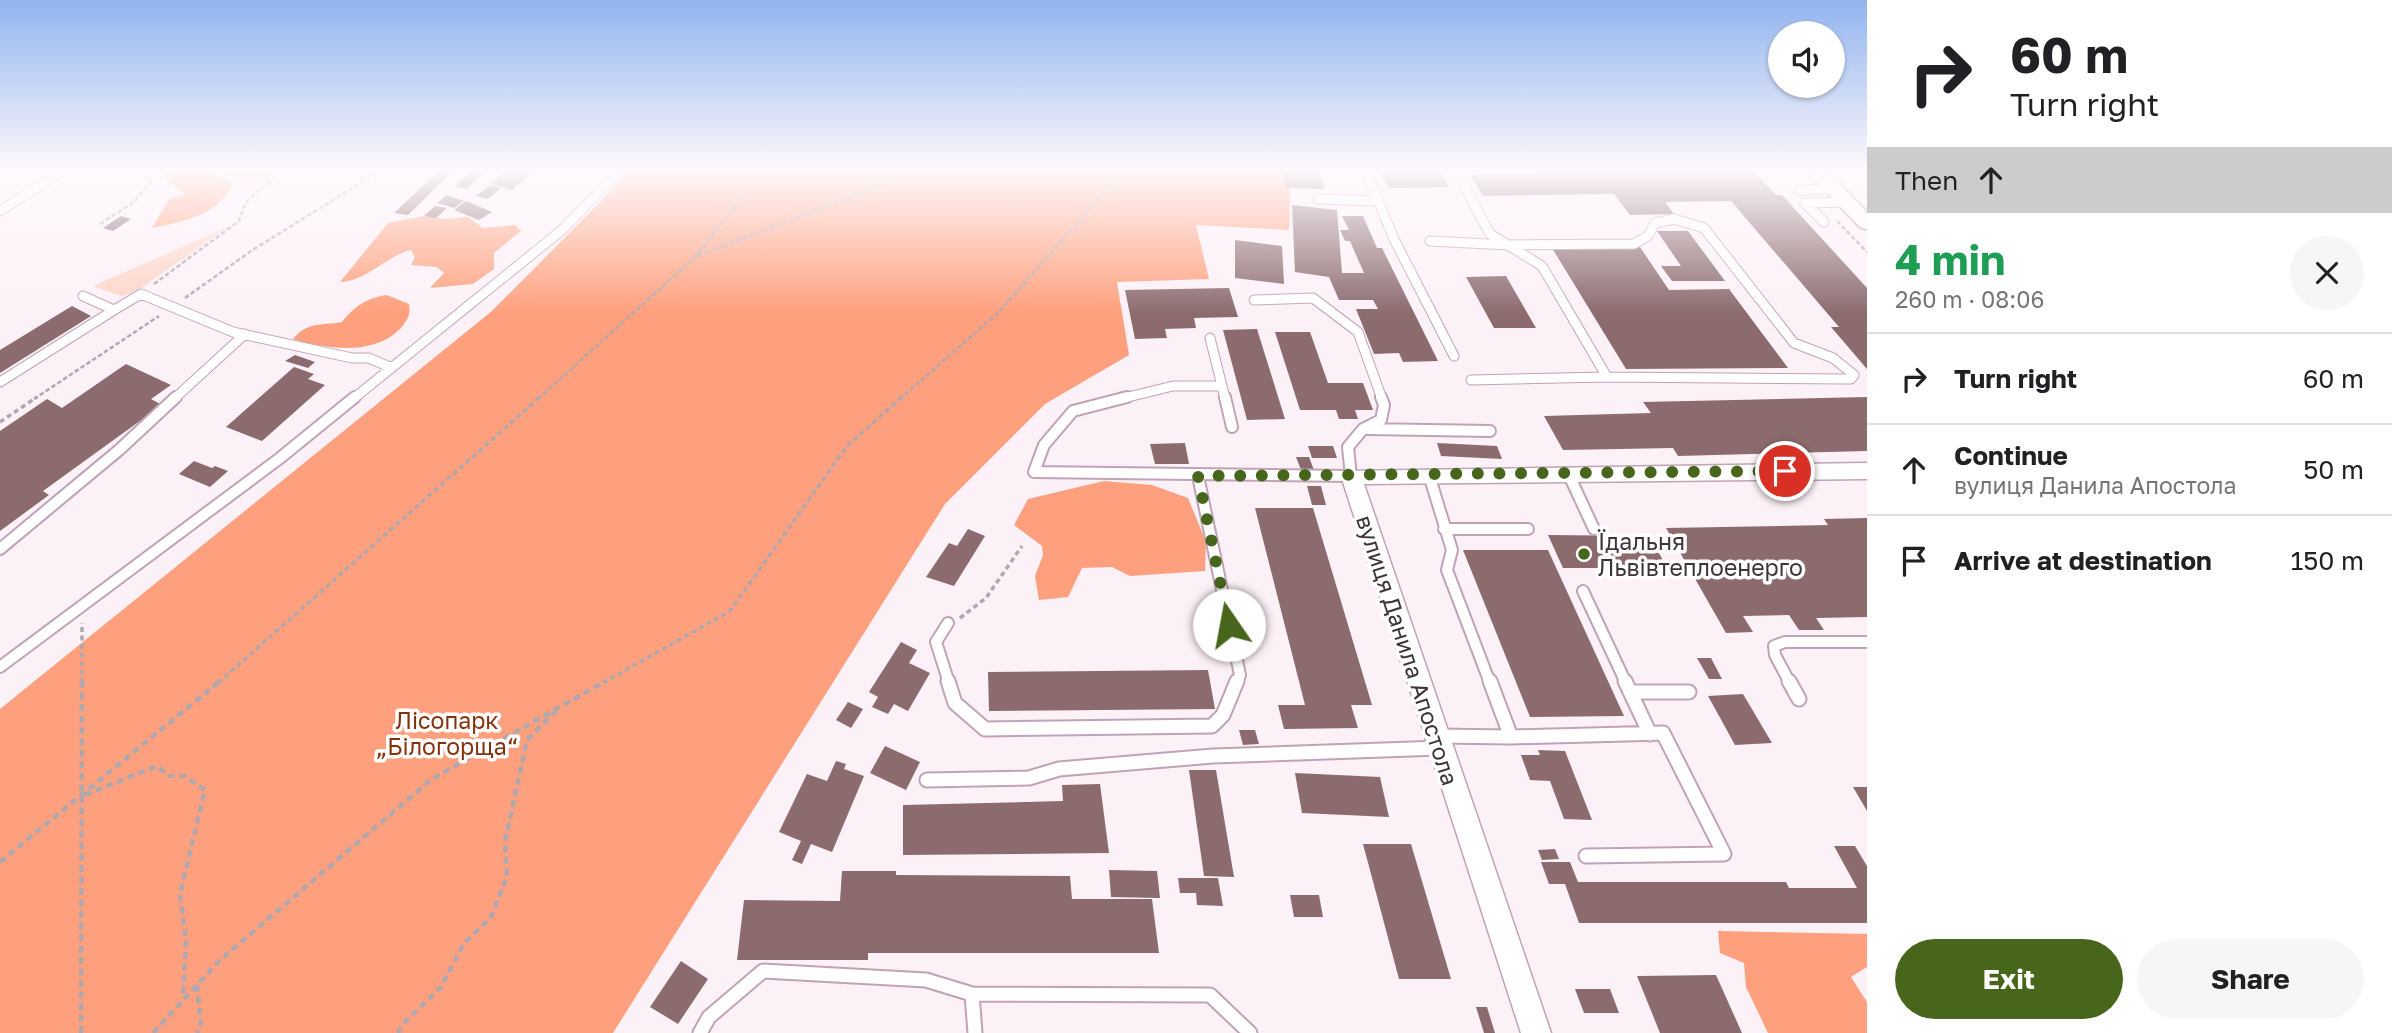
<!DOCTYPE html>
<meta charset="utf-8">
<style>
:root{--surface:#fff;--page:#f6f6f6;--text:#202124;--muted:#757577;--line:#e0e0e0;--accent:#47661c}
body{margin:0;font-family:"Golos Text",sans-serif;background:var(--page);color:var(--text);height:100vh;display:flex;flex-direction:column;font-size:26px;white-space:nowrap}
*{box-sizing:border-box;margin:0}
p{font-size:23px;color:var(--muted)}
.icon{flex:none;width:38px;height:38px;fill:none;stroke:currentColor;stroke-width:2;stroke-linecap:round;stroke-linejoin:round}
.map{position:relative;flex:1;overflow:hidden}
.sheet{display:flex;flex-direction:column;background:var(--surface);width:525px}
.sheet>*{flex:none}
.top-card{background:#fff;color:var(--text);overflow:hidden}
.fabs{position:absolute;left:1768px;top:21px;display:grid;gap:14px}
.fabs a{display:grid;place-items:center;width:77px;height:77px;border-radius:50%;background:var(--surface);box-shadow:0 2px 5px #0004;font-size:35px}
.pin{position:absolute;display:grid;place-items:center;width:60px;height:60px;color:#fff;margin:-30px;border:4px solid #fff;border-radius:50%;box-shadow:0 2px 7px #0007}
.me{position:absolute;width:77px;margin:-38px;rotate:348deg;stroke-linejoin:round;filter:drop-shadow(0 0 5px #0008)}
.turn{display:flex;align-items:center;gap:24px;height:147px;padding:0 28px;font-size:32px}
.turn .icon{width:91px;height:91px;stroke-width:2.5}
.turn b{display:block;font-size:49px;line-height:60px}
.then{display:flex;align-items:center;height:66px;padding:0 28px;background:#0003;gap:14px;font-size:26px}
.round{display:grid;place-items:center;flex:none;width:74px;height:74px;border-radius:37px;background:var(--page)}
.headline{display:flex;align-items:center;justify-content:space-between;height:119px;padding:0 28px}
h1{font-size:42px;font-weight:700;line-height:52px;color:#1e9e55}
.cta{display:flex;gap:14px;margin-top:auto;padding:14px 28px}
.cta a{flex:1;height:80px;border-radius:42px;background:var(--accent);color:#fff;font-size:28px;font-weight:700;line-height:80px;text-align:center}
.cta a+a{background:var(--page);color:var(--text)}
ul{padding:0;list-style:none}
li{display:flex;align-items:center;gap:21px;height:91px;padding:0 28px;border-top:2px solid var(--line)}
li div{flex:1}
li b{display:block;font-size:26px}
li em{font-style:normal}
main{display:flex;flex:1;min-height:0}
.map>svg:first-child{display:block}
.green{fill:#fcd4c6}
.forest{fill:#fea07d}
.building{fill:#8b6b6e}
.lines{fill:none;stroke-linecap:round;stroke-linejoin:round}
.service-far2-casing{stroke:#c0a3b5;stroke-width:11}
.service-far1-casing{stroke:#c0a3b5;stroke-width:14}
.service-casing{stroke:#c0a3b5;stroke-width:17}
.minor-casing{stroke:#c0a3b5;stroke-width:3}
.tertiary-casing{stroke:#c0a3b5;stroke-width:4}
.path-far2{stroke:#b3a7ae;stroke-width:2.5;stroke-dasharray:4.5 2.5;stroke-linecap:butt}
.path-far1{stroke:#b3a7ae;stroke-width:3.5;stroke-dasharray:5 3.5;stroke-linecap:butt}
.path{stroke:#b3a7ae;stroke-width:4.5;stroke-dasharray:7 4.5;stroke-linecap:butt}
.service-far2{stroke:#fff;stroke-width:9}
.service-far1{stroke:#fff;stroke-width:10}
.service{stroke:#fff;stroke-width:13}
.minor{fill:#fff;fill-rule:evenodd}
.tertiary{fill:#fff;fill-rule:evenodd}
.route{stroke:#47661c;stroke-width:12;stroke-dasharray:0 21.6}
.poi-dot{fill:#47661c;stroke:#fff;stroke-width:2.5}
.labels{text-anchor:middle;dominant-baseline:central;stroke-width:7;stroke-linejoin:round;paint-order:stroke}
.poi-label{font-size:23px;fill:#3f333a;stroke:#fff;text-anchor:start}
.street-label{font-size:23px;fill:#3f333a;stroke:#fff}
.park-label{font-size:23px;fill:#84310d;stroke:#fff}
</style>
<main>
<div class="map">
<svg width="1867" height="1033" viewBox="0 0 1867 1033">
<rect width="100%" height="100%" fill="#fdf1f8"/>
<path class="green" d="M223 169H283L251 188 219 172Z
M228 227 137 291 121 296 93 286Z"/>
<path class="forest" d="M163 169H220L215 177 233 183C222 214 182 222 152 228L169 199 185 194 165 179Z
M633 169 1291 171 1289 230 1196 225 1209 279 1117 282 1129 355 1045 404 945 504 613 1033H0V709L492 311Z
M424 216 445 219 468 217 483 228 515 225 521 231 494 253V269L473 284 430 288 444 273 437 267 411 265 415 257 411 250C386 256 367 281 340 282L388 223Z
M387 295 409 304C411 315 407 321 400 329 373 356 327 349 293 339 308 321 321 326 342 322 355 306 366 298 387 295Z
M1104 481 1152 485 1188 498 1206 542 1205 571 1130 576 1112 567 1082 568 1068 597 1039 600 1035 576 1043 555 1042 546 1014 525 1028 499Z
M1718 931 1867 934V967L1851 977 1867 1002V1033H1768L1746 987 1744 963 1720 953Z"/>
<path class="building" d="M441 169 454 170 408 215 394 213Z
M474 169H489L466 189 455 186Z
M508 169H536L512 190 491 184Z
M1281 169H1319L1325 189 1286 188Z
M1699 169H1752L1776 195H1782L1867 288V369L1831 327H1839L1731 201 1665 202 1674 214 1630 215 1614 194 1483 196 1470 175Z
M1440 171 1449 187 1389 188 1381 172Z
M490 185 501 188 488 199 476 196Z
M447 195 464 201 454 208 437 203Z
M466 201 492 212 479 220 454 210Z
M1292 205 1337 210 1342 273H1364L1350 241H1345L1340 230H1349L1342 216H1363L1377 248H1382L1438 361 1403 362 1399 353 1374 354 1356 309H1378L1373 300H1339L1329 277 1295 272Z
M435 206 447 208 436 218 424 216Z
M121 216 131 219 113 231 103 228Z
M1657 231H1688L1725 281H1672L1661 266H1681Z
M1235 240 1282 246 1284 284 1235 278Z
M1640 247 1669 290 1729 289 1788 368 1626 369 1552 248Z
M1506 276 1536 328H1494L1466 277Z
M1229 288 1238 317 1194 318 1196 328 1165 329 1167 338 1135 339 1125 290Z
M72 306 91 316 0 373V350Z
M1257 329 1285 419 1247 420 1223 330Z
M1275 332H1310L1328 383H1363L1373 410H1355L1358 419H1339L1336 410H1300Z
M295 355 315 362 308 368 285 361Z
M126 364 171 385 151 399 162 405 43 491 49 495 0 531V431L47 399 62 408Z
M294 367 314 374 308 379 325 385 262 441 226 427Z
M1867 397V451L1678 456 1673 448 1563 450 1544 416 1651 413 1643 402Z
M1185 443 1189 464H1155L1150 444Z
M1437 443 1497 446 1502 459 1441 456Z
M1308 446H1333L1337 458H1312Z
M1296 457H1309L1314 470H1301Z
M194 461 212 468 215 466 228 471 210 487 179 474Z
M1307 486H1321L1326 505H1312Z
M1255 508H1313L1372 705H1351L1358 728 1284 729 1278 705H1305Z
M1867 518V617L1816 618 1824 630H1799L1789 615 1743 616 1753 632 1726 633 1666 528 1828 525 1824 519Z
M968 529 985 536 954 586 926 577 949 543 957 546Z
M1548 535 1650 536 1667 568H1563Z
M1463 550H1548L1624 716 1530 717Z
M901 642 917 650 909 663 930 673 908 711 894 704 888 714 872 707 878 697 869 692Z
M1697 658H1711L1722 679H1709Z
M1208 670 1215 709 989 711 988 672Z
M1743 694 1772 743 1735 745 1708 696Z
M848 702 863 709 851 728 836 720Z
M1239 730H1255L1259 744 1243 745Z
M885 746 920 762 906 790 870 773Z
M1538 750 1565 751 1592 820 1564 819 1550 781 1530 780 1521 755H1540Z
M836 761 846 764 844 769 864 776 832 852 811 844 802 864 792 860 801 841 779 832 807 774 827 781Z
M1189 770H1216L1234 877 1204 876Z
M1295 773 1380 777 1389 817 1302 813Z
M1100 784 1109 853 903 855V805L1063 801 1062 785Z
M1853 787H1867V811Z
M1363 844H1411L1451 979H1399Z
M1834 846H1855L1867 866V923H1579L1565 884H1549L1541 862H1570L1578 882H1786L1789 888H1857Z
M1555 849 1559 859 1542 860 1538 850Z
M1109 870 1157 871 1160 898 1111 897Z
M842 871H896V875L1070 876 1072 899H1152L1159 953H868V960H737L744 900 840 901Z
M1178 878H1218L1223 906 1197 905 1196 893H1180Z
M1290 895H1319L1323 917H1294Z
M681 961 708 979 678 1024 650 1007Z
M1716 975 1742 1033H1660L1637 976Z
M1575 989H1610L1619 1013H1584Z
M1476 1007H1487L1495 1033H1484Z"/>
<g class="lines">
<g class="service-far2-casing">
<path id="service-far2" d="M1365 169 1394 239 1454 356
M1455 169 1490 234 1508 245
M1799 191 1833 188
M1318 199 1375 201
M0 211 65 169
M1674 219 1704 228 1794 343 1833 358 1854 375 1851 379 1607 377 1542 266 1508 245 1634 244 1648 236 1655 223Z
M1824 222 1805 203 1846 202
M1430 241 1508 245
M83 296 114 310 141 294 233 332 352 358H369L392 368
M1254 300 1313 298 1358 332 1382 399
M1210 338 1222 386
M1471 380 1607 377
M0 382 114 310
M174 399 245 334
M353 399 562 230 621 169
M1120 399 1173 386H1222L1225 399"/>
</g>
<g class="service-far1-casing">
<path id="service-far1" d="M1127 397 1073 411 1044 445 1034 472 1351 476 1348 447 1363 429 1381 420 1384 405 1381 397
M1225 397 1232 427
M1367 429 1490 431
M1568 473 1594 529
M1429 475 1452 550 1447 570 1490 683
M1198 476 1240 675 1237 683
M1444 529H1528
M0 549 119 450 176 397
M1583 591 1626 683
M948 623 936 642 949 683
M0 667 280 458 355 397
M1790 683 1775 655 1774 646 1785 642H1867"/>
</g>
<g class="service-casing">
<path id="service" d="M948 681 955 703 985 729 1212 726 1223 715 1237 681
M1490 681 1511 737 1663 733 1724 854 1586 856
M1625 681 1650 734
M1789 681 1799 699
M1630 692H1689
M1437 736 1511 737
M927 780 1029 778 1059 769 1213 756 1440 748
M972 994 1210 995 1250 1033
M700 1033 709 1017 763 971 926 980 972 994 975 1033"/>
</g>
<g class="minor-casing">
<path id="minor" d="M1867 463V479L1364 484 1551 1033H1521L1341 476 1344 471Z"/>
</g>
<g class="tertiary-casing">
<path id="tertiary" d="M1805 169H1825L1867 212V229L1860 227Z"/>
</g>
<path class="path-far2" d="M1789 169 1796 177
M1837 221 1867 252
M100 224 134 202 151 181 144 169
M697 256 923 169
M154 284 239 221 246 202 275 177 292 169
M185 298 251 251 383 169
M34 399 159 316
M538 399 695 257 765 169
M900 399 999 312 1124 169"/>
<path class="path-far1" d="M0 422 37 397
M960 618 986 598 1022 546
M82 683V623
M218 683 540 397
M603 683 730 611 847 446 902 397"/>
<path class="path" d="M85 795 157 766 169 776H185L205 790 180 894 186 941 183 998
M0 862 220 681
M197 985 201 1023 197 1033
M81 1033 82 681
M153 1033 220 960 432 779 606 681
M398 1033 401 1026 441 987 464 943 490 919 507 877 505 842 527 740 556 711"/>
<use href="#service-far2" class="service-far2"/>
<use href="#service-far1" class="service-far1"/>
<use href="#service" class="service"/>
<use href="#minor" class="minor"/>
<use href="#tertiary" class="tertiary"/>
</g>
<linearGradient id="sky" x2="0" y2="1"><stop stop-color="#92b4ef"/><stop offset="0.54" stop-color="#fef9fc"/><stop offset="1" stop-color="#fef9fc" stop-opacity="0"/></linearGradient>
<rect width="1867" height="314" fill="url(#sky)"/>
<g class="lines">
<path class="route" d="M1229 625 1198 476 1785 471"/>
</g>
<circle class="poi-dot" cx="1584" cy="554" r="7"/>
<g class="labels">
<g class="poi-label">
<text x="1598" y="541">Їдальня<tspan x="1598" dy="26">Львівтеплоенерго</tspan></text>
</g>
<g class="street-label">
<text transform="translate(1408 650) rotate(72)">вулиця Данила Апостола</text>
</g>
<g class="park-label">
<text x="447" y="720">Лісопарк<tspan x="447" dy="26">„Білогорща“</tspan></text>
</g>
</g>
</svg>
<div class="fabs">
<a><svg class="icon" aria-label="sound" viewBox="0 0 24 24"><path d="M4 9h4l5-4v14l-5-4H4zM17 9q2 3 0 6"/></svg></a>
</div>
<div class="pin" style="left:1785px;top:471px;background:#d93025"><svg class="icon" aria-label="arrive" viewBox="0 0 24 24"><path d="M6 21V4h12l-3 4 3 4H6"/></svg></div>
<svg class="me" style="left:1229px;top:625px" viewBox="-20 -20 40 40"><circle r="19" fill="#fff"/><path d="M0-13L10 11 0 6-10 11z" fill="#47661c"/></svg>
</div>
<section class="sheet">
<div class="top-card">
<div class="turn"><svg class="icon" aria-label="right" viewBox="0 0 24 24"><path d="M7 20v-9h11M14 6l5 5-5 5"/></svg><div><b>60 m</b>Turn right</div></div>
<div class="then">Then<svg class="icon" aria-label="ahead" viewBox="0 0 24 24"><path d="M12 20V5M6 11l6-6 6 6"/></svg></div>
</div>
<div class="headline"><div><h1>4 min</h1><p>260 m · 08:06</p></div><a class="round"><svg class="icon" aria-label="close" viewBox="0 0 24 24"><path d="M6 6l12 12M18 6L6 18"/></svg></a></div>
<ul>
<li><svg class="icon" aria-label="right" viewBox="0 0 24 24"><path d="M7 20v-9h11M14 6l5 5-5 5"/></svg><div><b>Turn right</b></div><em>60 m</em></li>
<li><svg class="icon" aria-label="ahead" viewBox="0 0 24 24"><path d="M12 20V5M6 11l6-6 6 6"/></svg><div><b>Continue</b><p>вулиця Данила Апостола</p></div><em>50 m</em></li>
<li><svg class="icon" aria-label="arrive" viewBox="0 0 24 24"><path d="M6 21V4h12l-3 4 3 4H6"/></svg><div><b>Arrive at destination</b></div><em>150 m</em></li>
</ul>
<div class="cta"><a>Exit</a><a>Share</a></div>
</section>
</main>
